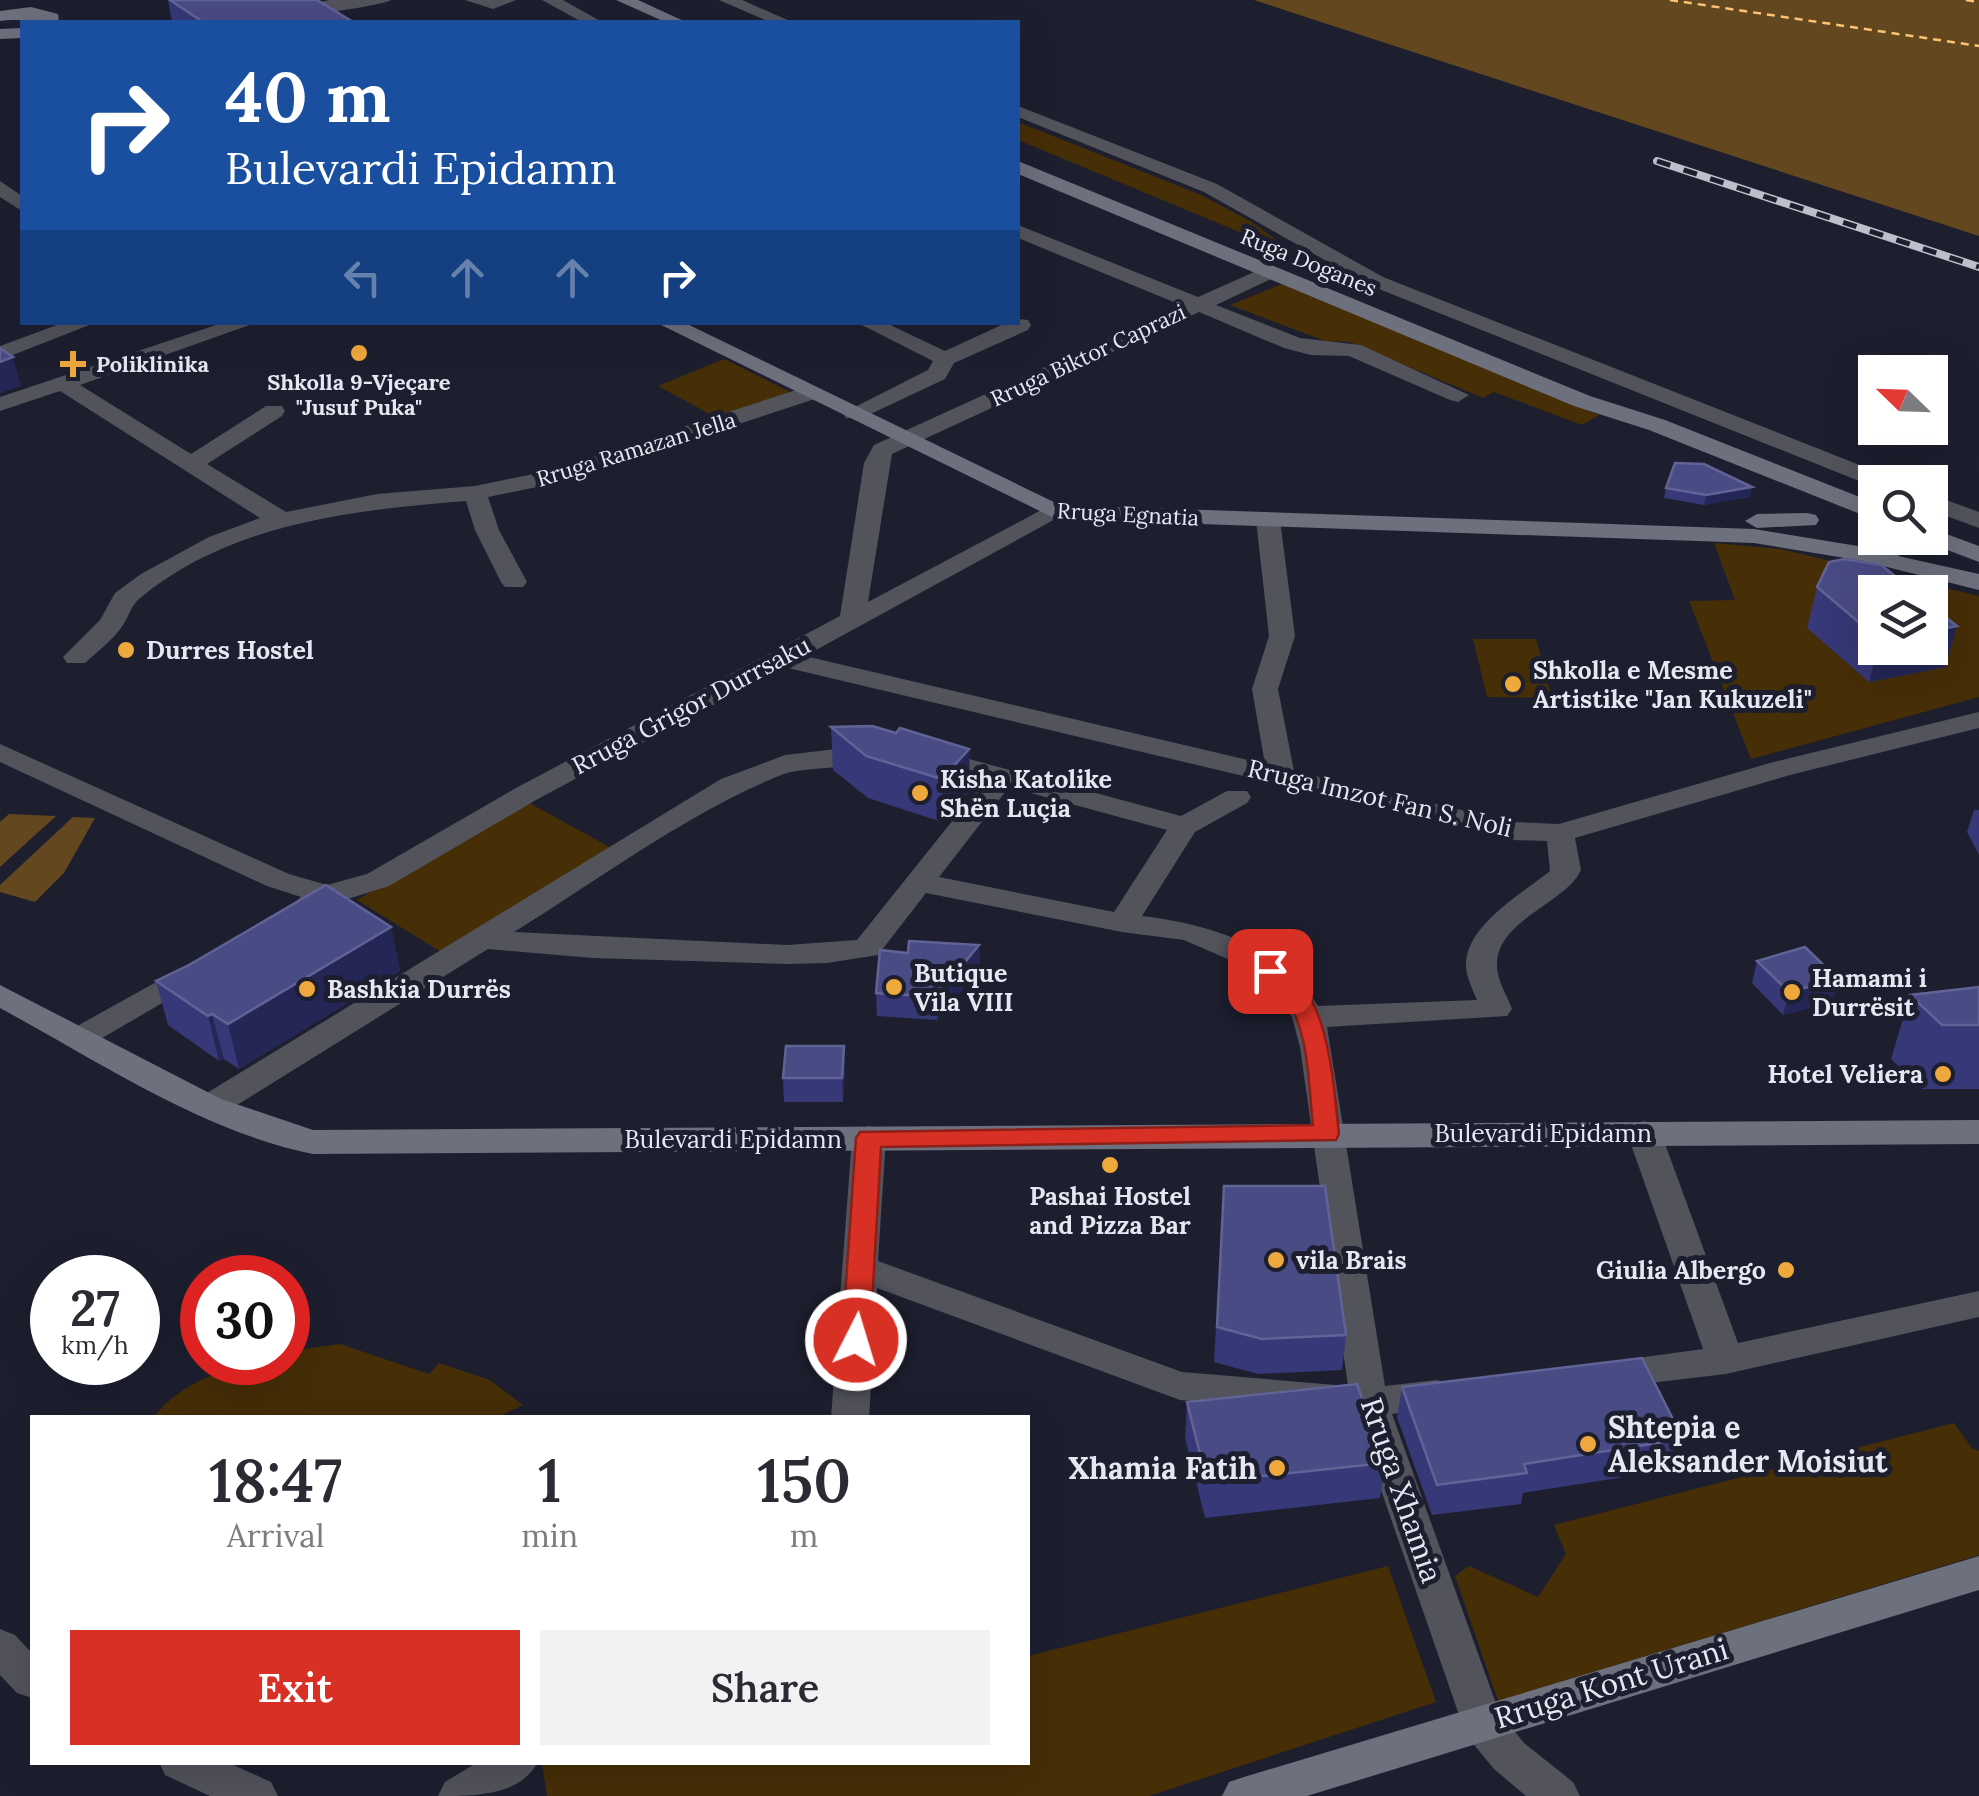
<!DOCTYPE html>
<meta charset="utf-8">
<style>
:root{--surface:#fff;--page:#f2f2f3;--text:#2b2b33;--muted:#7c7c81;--accent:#d93025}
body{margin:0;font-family:Lora,serif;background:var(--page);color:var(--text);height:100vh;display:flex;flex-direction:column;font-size:38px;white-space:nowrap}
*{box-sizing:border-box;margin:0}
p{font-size:32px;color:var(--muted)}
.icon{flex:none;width:55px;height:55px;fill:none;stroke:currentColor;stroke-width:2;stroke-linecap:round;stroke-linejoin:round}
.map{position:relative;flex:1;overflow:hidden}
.panel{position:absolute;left:30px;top:1415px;width:1000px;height:350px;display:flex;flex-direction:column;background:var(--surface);border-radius:0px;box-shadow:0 10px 40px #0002}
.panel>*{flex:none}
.hud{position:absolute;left:20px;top:20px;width:1000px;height:305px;border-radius:0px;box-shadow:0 10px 40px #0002;background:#1a4fa0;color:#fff;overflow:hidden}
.needle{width:65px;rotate:293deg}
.fabs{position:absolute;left:1858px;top:355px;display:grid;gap:20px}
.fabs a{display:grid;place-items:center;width:90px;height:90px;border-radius:0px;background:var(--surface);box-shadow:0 10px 40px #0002;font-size:50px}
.speed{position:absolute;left:30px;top:1255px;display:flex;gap:20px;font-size:50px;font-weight:700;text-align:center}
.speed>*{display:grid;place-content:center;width:130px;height:130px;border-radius:50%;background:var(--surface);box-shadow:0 10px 40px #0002;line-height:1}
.speed small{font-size:25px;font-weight:400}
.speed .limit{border:15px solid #d22;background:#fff;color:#111}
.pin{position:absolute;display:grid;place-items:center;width:85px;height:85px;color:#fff;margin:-42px;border-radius:20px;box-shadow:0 5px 15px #0006}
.me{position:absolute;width:110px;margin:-55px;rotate:5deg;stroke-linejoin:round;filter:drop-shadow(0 0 8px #0008)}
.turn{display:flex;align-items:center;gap:35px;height:210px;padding:0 40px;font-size:45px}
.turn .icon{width:130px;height:130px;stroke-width:2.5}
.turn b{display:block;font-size:70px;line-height:85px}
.lanes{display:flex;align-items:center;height:95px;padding:0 40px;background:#0003;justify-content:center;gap:50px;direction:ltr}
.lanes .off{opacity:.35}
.eta{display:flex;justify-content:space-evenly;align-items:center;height:170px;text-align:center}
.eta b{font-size:60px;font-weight:600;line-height:70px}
.button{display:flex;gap:20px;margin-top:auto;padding:20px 40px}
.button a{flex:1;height:115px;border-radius:0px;background:var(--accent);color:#fff;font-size:40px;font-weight:600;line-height:115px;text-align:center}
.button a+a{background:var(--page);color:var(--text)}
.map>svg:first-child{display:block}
.green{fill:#462e07;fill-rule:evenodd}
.water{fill:#63471e}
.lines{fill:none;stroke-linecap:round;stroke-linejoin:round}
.ferry{stroke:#fcc375;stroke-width:2.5;stroke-dasharray:8 6;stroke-linecap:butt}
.street{fill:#52535b;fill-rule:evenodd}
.secondary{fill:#6d707d;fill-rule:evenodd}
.rail-casing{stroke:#bdbfcb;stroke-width:8}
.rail{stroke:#1d1f2f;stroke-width:5;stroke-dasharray:14;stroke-linecap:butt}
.wall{fill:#363877}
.shaded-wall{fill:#242655}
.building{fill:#494b84;stroke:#616396;stroke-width:2.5}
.route{fill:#d93025;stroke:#8d1f18;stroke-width:2.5}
.poi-dot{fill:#eea83c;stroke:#1d1f2f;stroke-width:4}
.labels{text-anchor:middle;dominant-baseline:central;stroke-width:10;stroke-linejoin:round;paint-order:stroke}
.far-street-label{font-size:22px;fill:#e5e7f2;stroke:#1d1f2f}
.far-poi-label{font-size:22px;font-weight:bold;fill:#e5e7f2;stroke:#1d1f2f;text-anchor:start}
.poi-label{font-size:25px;font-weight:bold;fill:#e5e7f2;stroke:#1d1f2f;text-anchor:start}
.street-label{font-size:25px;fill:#e5e7f2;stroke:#1d1f2f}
.near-poi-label{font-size:30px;font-weight:bold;fill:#e5e7f2;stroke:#1d1f2f;text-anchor:start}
.near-street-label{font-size:30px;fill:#e5e7f2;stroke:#1d1f2f}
</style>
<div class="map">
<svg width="1979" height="1796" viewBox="0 0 1979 1796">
<rect width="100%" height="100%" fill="#1d1f2f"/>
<path class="green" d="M1018 122 1201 195 1250 221 1300 257 1018 140Z
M1282 284 1599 415 1582 425 1494 392 1483 398 1350 342 1325 341 1230 305Z
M724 359 790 392 717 418 658 386Z
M1714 543 1780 549 1979 596V697L1751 759 1689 601 1735 600ZM1875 592H1930V648H1875Z
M1473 639H1536L1552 698 1487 697Z
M524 800 615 850 446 955 357 900Z
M340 1344 429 1374 439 1363 490 1380 523 1405 496 1418 154 1417C185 1377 239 1362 288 1362V1351Z
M1954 1423 1972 1448 1979 1451V1555L1498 1701 1455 1576 1469 1566 1538 1597 1566 1554 1554 1525Z
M1388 1566 1436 1702 1149 1796H547L542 1763 1028 1762V1656Z"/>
<path class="water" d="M1254 0H1979V236L1321 22Z
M9 814 56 816 0 867V822Z
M73 817 95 818 64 873 35 902 0 892V885Z"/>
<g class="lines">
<path class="ferry" d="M1670 0 1979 46
M1966 0 1979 2"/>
<path class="street" d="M329 0H391C381 7 256 23 238 22Z
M465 0H516L493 9Z
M542 0H563L602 22H582Z
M719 0H742L792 22H770Z
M1018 106 1217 184 1383 277 1890 477 1894 482H1875L1874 487 1369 285 1204 192 1018 117Z
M0 181 22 196V211L0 197Z
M1018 225 1198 297 1263 268H1277L1280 272 1277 276 1216 305 1300 338 1361 345 1469 395 1458 402 1450 400 1349 356 1311 355 1284 348 1199 312 892 454 868 602 1047 507 1056 505 1068 512 805 656 1265 764 1252 689 1269 636 1256 520 1268 513 1280 520 1295 636 1278 689 1294 771 1513 822 1559 824 1770 763 1979 712V728L1790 775 1575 838 1581 870 1577 877C1557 905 1498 923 1497 963 1496 979 1507 995 1512 1009L1507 1016 1327 1027 1385 1386 1437 1380 1450 1384 1456 1394 1450 1404 1392 1414 1499 1712 1524 1743 1573 1782 1580 1796H1526L1494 1769 1466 1735 1355 1415 1180 1400 877 1288 869 1418H831L852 1138 857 1130 869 1126 881 1130 886 1138 878 1261 1182 1372 1348 1386 1300 1047 1292 1017 1279 995 1230 960 1184 940 1122 932 926 893 878 955 827 963 787 964 593 958 488 949 221 1115 209 1118 197 1115 192 1107 197 1099 721 779 785 755 871 745 885 753C871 771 805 765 781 775 687 813 600 879 514 932L787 945 857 940 985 780 922 763 918 757 922 751 932 749 1181 816 1227 791H1247L1251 797 1247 803 1195 832 1142 916C1208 924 1281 945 1318 1006L1477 1000C1472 988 1465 975 1466 962 1469 923 1523 893 1550 871L1547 841 1513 840 784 667 536 800 389 886 338 902 314 915H292L288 908 301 897 267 886 0 762V744L289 874 327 885 367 874 516 788 840 616 864 463 874 445 1181 305 1018 238ZM1009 787 1167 830 1114 912 939 877Z
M1018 319 1028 320 1031 325 1028 330 954 363 945 379 862 418H846L843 413 928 370 933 361 856 322H884L945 351 1008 322H1018Z
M65 322H97L0 360V346Z
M225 322H258L80 385 191 454 266 406H282L285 411 282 416 207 464 286 512 377 494 475 486 548 471 802 388 810 386 821 393 818 398 561 482 488 497 499 530 527 582 523 587H505L501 582 475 530 466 501C353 510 230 523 139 599 131 606 129 616 123 625 114 639 98 651 85 663H67L63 657 100 620 115 593 141 574 209 537 260 518 60 391 0 411V397Z
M1930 494 1979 512V528L1930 510Z
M194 961 205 964 210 971 205 978 92 1044 81 1048 70 1044 65 1037 70 1030Z
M1644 1121 1656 1125 1661 1133 1738 1343 1979 1291V1317L1726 1374 1607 1388 1594 1384 1588 1374 1594 1364 1703 1349 1627 1133 1632 1125Z
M0 1629 15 1635 32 1653V1698L17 1693 0 1675Z
M159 1762H227L271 1782 278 1796H210L165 1775Z
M478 1762H538C520 1796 475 1796 438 1796L445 1782Z"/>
<path class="secondary" d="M616 0H638L686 22H665Z
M31 7 58 14 59 22C39 23 23 18 0 21V11Z
M22 28V38L0 39V29Z
M1018 161 1590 396 1665 420 1875 503V515L1860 514 1649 430 1574 406 1018 174Z
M655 322H683L1060 505 1754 529 1864 547 1880 546 1893 538H1917L1910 550 1898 556 1979 574V590L1863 561 1754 543 1056 519Z
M1807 513 1816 515 1819 520 1816 525 1757 528 1745 521 1757 514Z
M1930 528 1979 546V562L1921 540 1919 538H1930Z
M0 985 221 1099 313 1130 1979 1120V1144L313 1154C201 1131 100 1062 0 1008Z
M1979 1556V1590L1307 1796H1222L1229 1782 1244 1777Z"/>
<g class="rail-casing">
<path id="rail" d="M1657 161 1979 267"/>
</g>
<use href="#rail" class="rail"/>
</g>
<path class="wall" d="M168 0H317L353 22H172Z
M1752 487 1750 497 1704 505 1664 498 1666 488Z
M1817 587 1875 592V648H1930L1957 626 1945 667 1869 682 1807 628Z
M831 727 896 733 969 749 970 791 942 822 868 798 833 770Z
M1974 810H1979V855L1967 832Z
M391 927 400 971 239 1069 224 1059 219 1061 168 1025 156 981Z
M979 945 980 968 937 1020 877 1016 876 993 908 953Z
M1757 961 1838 979 1832 1002 1783 1015 1752 983Z
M1979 987V1089H1922L1891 1059 1910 995Z
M844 1046 845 1069 843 1102H784L783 1078Z
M1224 1186 1346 1335 1342 1370 1258 1374 1214 1362Z
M1402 1387 1683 1439 1675 1469 1523 1493 1521 1504 1432 1515 1397 1417Z
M1187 1402 1385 1463 1380 1498 1205 1518 1185 1438Z"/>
<path class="shaded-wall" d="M13 357 21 386 0 393V362Z
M1752 487 1750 497 1704 505 1706 495Z
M1957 626 1945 667 1869 682 1878 648H1930V631Z
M969 749 970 791 942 822V779Z
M391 927 400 971 239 1069 228 1024Z
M979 945 980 968 937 1020 936 997Z
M1838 979 1832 1002 1783 1015 1789 992Z
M212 1014 224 1059 219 1061 208 1016Z
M844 1046 845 1069 843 1102 842 1078Z"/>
<path class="building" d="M170 0H317L353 22H203Z
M0 348 13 357 0 362Z
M1675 463 1704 464 1752 487 1706 495 1666 488Z
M1844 559 1881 565 1915 592H1875V636L1817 587 1829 562Z
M1930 605 1957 626 1930 631Z
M872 726 896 733 900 728 969 749 942 779 866 756 831 727Z
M326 885 391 927 228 1024 212 1014 208 1016 156 981 189 965Z
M909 941 979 945 936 997 876 993 880 950 908 953Z
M1805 947 1838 979 1789 992 1757 961Z
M1979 987V1025H1942L1910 995Z
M786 1046H844L842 1078H783Z
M1224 1186H1325L1346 1335 1262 1339 1217 1327Z
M1642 1358 1683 1439 1524 1464 1527 1473 1437 1485 1402 1387Z
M1357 1384 1385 1463 1207 1482 1187 1402Z"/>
<path class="route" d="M1270 963C1330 979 1333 1085 1339 1134L1336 1140 881 1147 870 1340 866 1348 856 1351 846 1348 842 1340 856 1138 860 1132 1313 1125C1308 1083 1310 1028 1282 993 1275 985 1265 980 1259 971Z"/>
<g class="poi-dot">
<circle cx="359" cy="353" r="10"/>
<path d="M68 349h10v10h10v10h-10v10h-10v-10h-10v-10h10z"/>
<circle cx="126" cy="650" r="10"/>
<circle cx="1513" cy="684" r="10"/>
<circle cx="920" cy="793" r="10"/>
<circle cx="894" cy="987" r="10"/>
<circle cx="307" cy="989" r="10"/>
<circle cx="1792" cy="992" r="10"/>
<circle cx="1943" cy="1074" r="10"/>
<circle cx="1110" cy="1165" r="10"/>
<circle cx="1276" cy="1260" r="10"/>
<circle cx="1786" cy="1270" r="10"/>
<circle cx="1588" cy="1444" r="10"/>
<circle cx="1277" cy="1468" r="10"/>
</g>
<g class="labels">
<g class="far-street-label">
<text transform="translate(1309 262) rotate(22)">Ruga Doganes</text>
<text transform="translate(1088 355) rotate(-25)">Rruga Biktor Caprazi</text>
<text transform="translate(636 449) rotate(-17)">Rruga Ramazan Jella</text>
<text transform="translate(1128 514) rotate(3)">Rruga Egnatia</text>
</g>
<g class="far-poi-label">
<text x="96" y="364">Poliklinika</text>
<text x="359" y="382" text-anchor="middle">Shkolla 9-Vjeçare<tspan x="359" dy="25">"Jusuf Puka"</tspan></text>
</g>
<g class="poi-label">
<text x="146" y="650">Durres Hostel</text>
<text x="1533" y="670">Shkolla e Mesme<tspan x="1533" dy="29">Artistike "Jan Kukuzeli"</tspan></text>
<text x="940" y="779">Kisha Katolike<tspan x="940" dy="29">Shën Luçia</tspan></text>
<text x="914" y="973">Butique<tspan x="914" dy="29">Vila VIII</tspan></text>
<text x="1812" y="978">Hamami i<tspan x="1812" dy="29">Durrësit</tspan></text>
<text x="327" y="989">Bashkia Durrës</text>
<text x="1923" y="1074" text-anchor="end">Hotel Veliera</text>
<text x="1110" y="1196" text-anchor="middle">Pashai Hostel<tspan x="1110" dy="29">and Pizza Bar</tspan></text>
<text x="1296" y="1260">vila Brais</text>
<text x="1766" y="1270" text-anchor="end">Giulia Albergo</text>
</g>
<g class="street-label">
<text transform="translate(691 705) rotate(-28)">Rruga Grigor Durrsaku</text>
<text transform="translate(1380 798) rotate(13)">Rruga Imzot Fan S. Noli</text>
<text x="1543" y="1133">Bulevardi Epidamn</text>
<text x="733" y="1139">Bulevardi Epidamn</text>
</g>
<g class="near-poi-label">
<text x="1608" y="1427">Shtepia e<tspan x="1608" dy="34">Aleksander Moisiut</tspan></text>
<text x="1257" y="1468" text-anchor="end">Xhamia Fatih</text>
</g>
<g class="near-street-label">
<text transform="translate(1402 1490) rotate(71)">Rruga Xhamia</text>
<text transform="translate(1611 1683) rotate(-17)">Rruga Kont Urani</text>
</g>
</g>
</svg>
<div class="fabs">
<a><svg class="needle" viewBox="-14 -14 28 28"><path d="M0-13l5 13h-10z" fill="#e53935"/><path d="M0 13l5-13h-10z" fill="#7c7c81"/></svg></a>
<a><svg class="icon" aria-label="search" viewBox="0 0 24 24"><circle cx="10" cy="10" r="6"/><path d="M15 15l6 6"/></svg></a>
<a><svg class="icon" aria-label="layers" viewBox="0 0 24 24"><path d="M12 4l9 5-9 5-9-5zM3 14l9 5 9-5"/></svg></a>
</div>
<div class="speed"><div>27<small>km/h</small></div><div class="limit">30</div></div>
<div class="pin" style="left:1270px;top:971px;background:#d93025"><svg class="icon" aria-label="arrive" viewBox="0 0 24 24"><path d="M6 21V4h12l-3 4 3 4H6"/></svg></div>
<svg class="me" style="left:856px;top:1340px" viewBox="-20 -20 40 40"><circle r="17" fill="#d93025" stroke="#fff" stroke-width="3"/><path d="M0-11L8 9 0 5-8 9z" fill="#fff"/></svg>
<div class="hud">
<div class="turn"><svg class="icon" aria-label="right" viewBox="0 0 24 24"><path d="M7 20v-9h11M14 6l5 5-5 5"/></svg><div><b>40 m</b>Bulevardi Epidamn</div></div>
<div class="lanes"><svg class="icon off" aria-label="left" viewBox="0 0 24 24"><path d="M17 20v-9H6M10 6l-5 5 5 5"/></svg><svg class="icon off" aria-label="ahead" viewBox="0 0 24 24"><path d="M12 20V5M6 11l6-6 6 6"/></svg><svg class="icon off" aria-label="ahead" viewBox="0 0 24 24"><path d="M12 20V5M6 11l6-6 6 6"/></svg><svg class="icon" aria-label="right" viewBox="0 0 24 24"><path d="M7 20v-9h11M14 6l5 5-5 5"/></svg></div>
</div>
<section class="panel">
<div class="eta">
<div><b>18:47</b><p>Arrival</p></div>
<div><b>1</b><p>min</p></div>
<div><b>150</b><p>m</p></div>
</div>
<div class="button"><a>Exit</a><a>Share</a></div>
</section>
</div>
